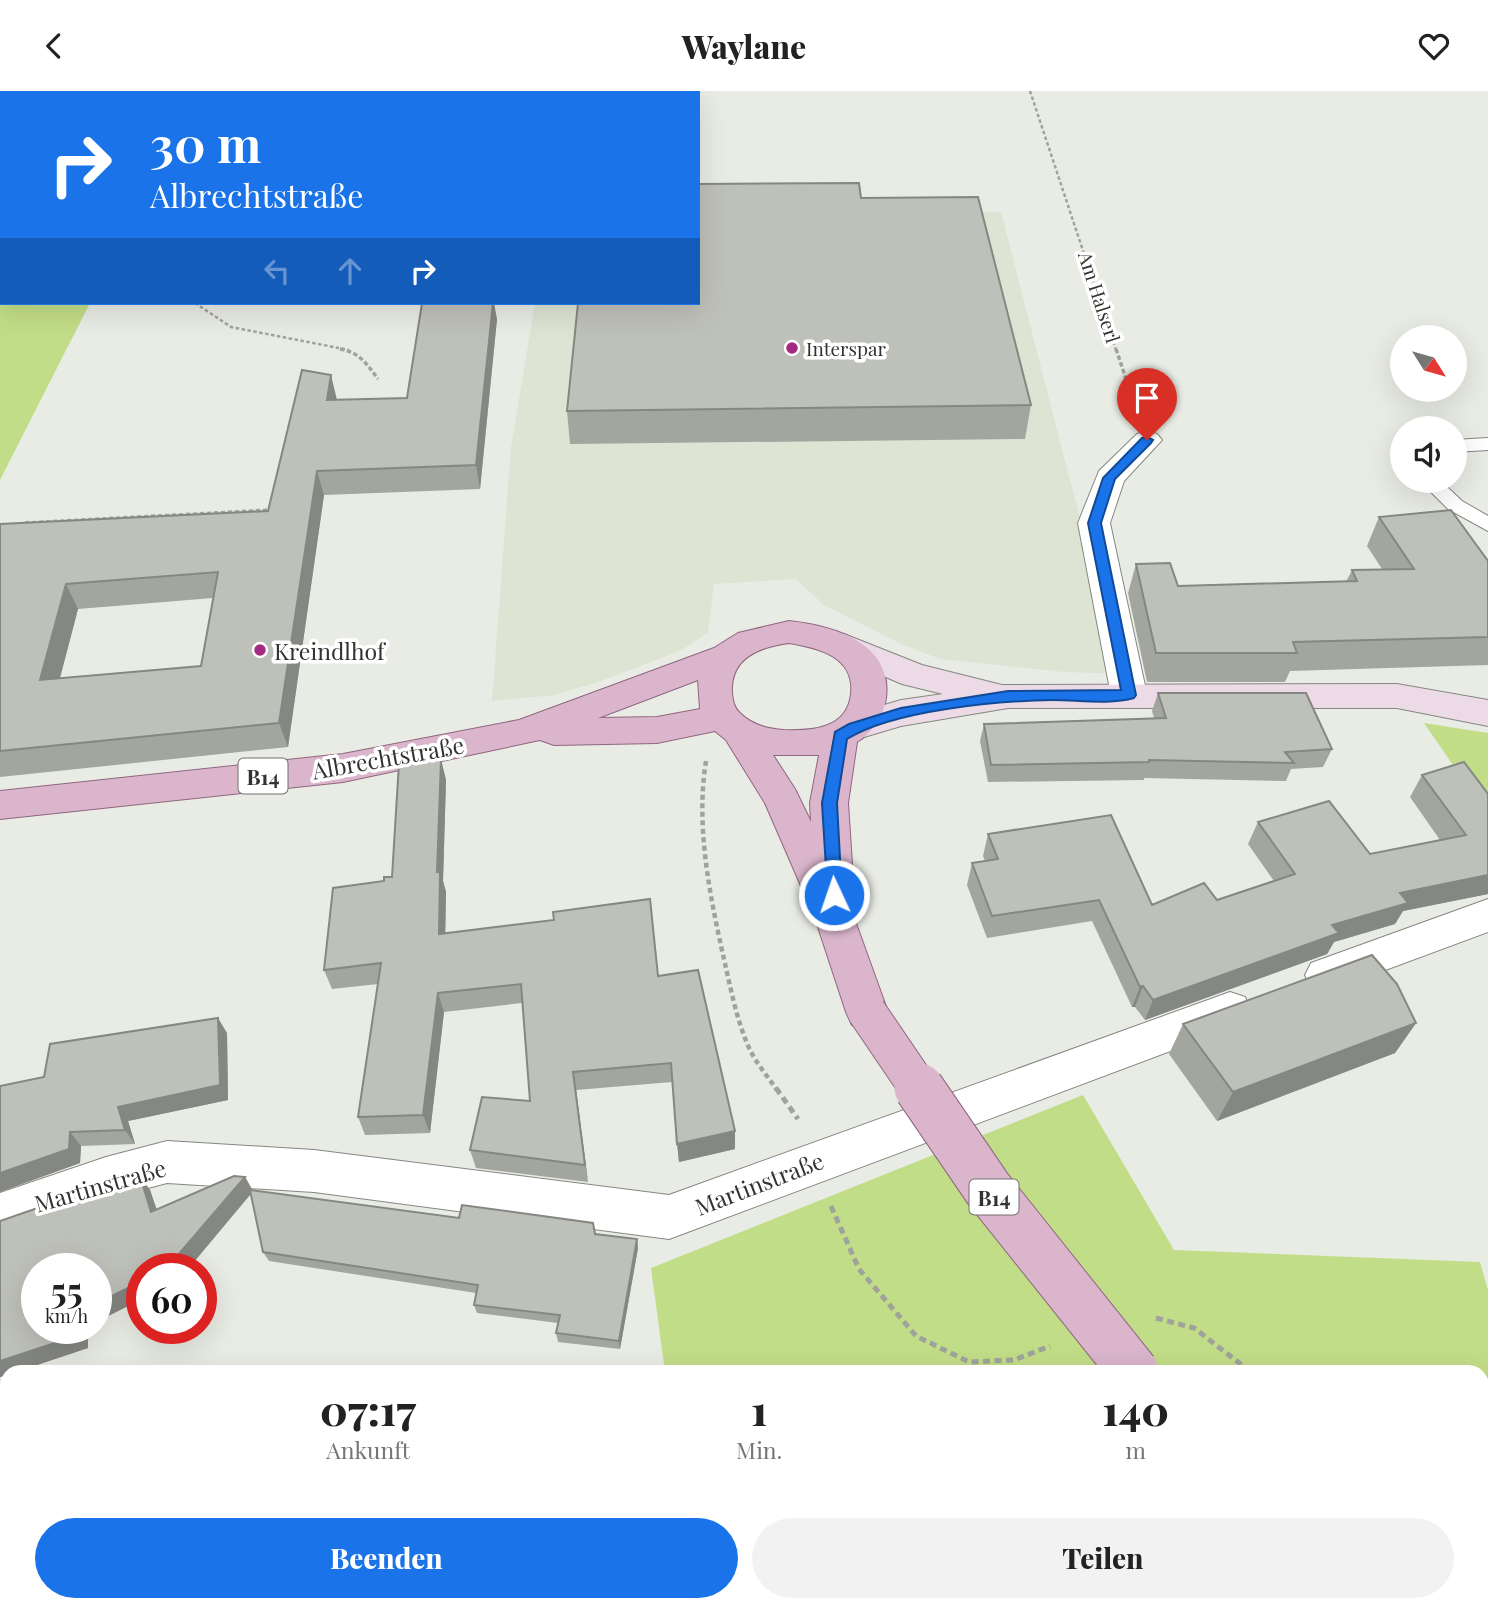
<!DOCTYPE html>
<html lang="de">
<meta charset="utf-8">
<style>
:root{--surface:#fff;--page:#f2f2f2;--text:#222;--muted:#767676;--accent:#1a73e8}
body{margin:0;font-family:"Playfair Display",serif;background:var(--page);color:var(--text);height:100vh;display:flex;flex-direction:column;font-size:26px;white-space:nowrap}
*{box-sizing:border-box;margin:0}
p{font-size:23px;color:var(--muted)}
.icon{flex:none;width:38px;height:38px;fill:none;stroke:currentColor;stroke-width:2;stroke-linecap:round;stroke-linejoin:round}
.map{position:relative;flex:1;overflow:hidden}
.details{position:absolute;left:0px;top:1274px;width:1489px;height:247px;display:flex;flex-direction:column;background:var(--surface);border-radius:21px 21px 0 0;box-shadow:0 7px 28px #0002}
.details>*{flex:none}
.top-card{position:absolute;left:0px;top:0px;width:700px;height:214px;box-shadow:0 7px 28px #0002;background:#1a73e8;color:#fff;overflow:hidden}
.needle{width:46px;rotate:127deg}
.controls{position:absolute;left:1390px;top:234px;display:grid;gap:14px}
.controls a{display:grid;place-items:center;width:77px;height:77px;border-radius:50%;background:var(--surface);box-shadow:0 7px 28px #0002;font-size:35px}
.speed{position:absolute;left:21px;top:1162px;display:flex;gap:14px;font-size:35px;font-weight:700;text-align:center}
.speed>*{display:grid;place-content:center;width:91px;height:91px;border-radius:50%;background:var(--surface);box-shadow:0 7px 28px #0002;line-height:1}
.speed small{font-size:18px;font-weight:400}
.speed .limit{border:10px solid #d22;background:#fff;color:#111}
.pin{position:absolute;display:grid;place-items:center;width:60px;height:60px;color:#fff;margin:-72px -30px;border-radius:50% 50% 50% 0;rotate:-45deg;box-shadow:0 0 7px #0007}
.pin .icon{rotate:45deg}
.me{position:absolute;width:77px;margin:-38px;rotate:357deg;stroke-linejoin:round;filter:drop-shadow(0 0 5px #0008)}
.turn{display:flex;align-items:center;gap:24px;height:147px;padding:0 35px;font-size:32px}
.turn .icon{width:91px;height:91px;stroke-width:2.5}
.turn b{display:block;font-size:49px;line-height:60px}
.lanes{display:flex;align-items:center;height:66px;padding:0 35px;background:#0003;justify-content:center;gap:35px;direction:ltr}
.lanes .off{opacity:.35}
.eta{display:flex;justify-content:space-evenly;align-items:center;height:119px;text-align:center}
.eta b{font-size:42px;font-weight:800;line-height:49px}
.primary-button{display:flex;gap:14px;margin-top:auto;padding:14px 35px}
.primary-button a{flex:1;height:80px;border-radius:42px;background:var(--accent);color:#fff;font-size:28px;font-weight:800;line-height:80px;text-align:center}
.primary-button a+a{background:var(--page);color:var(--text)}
header{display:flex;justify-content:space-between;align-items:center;height:91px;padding:0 35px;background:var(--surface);font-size:32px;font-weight:800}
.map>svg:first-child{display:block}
.built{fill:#dee4d4}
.green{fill:#c2dd87}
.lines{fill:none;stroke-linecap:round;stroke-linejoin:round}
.lane-casing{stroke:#858881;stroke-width:2}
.street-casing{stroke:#858881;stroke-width:2}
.secondary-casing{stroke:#858881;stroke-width:2}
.primary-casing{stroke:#8f677f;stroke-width:2}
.path-far3{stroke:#a0a29c;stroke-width:2.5;stroke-dasharray:3.5 2.5;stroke-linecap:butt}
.path-far2{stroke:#a0a29c;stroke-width:3.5;stroke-dasharray:4.5 2.5;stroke-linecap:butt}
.path-far1{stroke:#a0a29c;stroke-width:4.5;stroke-dasharray:5 3.5;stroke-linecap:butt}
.path{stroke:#a0a29c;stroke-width:5;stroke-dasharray:7 4.5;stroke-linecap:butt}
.lane{fill:#fff;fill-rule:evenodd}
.street{fill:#fff;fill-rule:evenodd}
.secondary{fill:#ecdae6;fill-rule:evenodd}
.primary{fill:#dab5cc;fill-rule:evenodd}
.primary-bridge-far1-casing{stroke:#8f677f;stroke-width:40;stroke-linecap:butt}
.primary-bridge-casing{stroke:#8f677f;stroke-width:51;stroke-linecap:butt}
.primary-bridge-far1{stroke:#dab5cc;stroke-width:38}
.primary-bridge{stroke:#dab5cc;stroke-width:49}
.wall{fill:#a3a69f;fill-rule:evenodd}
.shaded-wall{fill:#858782}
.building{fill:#bec1b9;stroke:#858782;stroke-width:2;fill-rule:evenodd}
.route{fill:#1a73e8;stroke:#114b97;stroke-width:2}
.poi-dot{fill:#a32b82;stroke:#fff;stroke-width:2.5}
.labels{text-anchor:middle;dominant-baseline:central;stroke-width:7;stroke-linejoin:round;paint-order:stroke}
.far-street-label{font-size:19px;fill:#323330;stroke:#fff}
.far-poi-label{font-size:19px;fill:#323330;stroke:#fff;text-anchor:start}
.shield{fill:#fff;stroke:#70706e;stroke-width:2}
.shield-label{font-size:21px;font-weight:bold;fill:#323330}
.poi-label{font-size:23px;fill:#323330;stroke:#fff;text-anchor:start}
.street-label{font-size:23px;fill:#323330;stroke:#fff}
</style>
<header><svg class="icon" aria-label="back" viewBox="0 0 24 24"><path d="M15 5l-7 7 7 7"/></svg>Waylane<svg class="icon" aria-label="heart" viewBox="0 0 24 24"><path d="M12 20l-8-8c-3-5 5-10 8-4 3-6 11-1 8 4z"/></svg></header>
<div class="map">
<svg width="1488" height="1520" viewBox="0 0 1488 1520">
<rect width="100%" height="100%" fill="#e9ece4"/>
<path class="built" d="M698 115 1001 121 1120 583 1064 581 940 568 901 553 824 514 796 488 714 493 708 542 680 560 601 590 555 604 492 610 511 356 535 212H698Z"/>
<path class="green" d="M0 49 2 212H90L0 389Z
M1424 632 1488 642V725Z
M1083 1004 1174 1159 1480 1171 1488 1199V1520H696L695 1514H1482V1281H665L651 1177Z"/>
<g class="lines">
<g class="lane-casing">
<path id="lane" d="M1488 347V359L1454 361V349Z
M1420 390H1441L1462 410 1488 425V440L1448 418Z"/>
</g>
<g class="street-casing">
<path id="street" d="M1147 340 1157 343 1162 349 1124 390 1110 432 1147 604 1141 613 1129 616 1117 613 1111 604 1078 432 1099 380 1137 343Z
M1488 808V841L1326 901 1311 896 1305 884 1311 872Z
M1230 901 1245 906 1251 919 1245 932 669 1148 314 1101 167 1092 106 1108 0 1146V1102L106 1066 167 1050 314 1059 669 1104Z"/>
</g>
<g class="secondary-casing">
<path id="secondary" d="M844 543 922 574 1002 594 1397 593 1488 609V635L1397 617H1008L901 635 854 649 841 645 836 636 841 627 901 609 943 603 902 593 832 563 827 555 832 547Z"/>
</g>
<g class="primary-casing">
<path id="primary" d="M789 530C833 535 893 551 886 607 884 625 872 642 857 651L848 712 854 804 849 813 888 921 882 934 867 939 852 934 846 921 815 827 765 712 726 649 715 640 657 652 554 654 540 649 343 691 0 728V700L343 663 519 629 714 557 738 542ZM789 552C819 557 855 566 851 603 847 638 812 640 784 639 767 638 752 634 740 622 734 617 733 610 732 602 730 567 759 556 789 552ZM698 589 700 618 657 626 598 627ZM773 664H819L810 712 811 731 795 698Z
M1271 1514H1327L1330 1520H1274Z"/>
</g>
<path class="path-far3" d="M1030 0 1116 259
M195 212 231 236 349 259"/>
<path class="path-far2" d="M340 258C359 261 367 273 378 288
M1116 258 1136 318
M25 432 271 419"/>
<path class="path-far1" d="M706 670C695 737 711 811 726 877 732 904 738 933 750 959 757 973 768 986 777 999"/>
<path class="path" d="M776 997 798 1028
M831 1115 859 1178 916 1245 969 1271 1014 1269 1050 1255
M1156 1227 1194 1237 1251 1281
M1399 1514 1400 1520"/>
<use href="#lane" class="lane"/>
<use href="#street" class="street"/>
<use href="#secondary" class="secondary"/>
<use href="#primary" class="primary"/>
<g class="primary-bridge-far1-casing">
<path id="primary-bridge-far1" d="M867 921 920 999"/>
</g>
<g class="primary-bridge-casing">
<path id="primary-bridge" d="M919 997 988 1098 1134 1281"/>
</g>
<use href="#primary-bridge-far1" class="primary-bridge-far1"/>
<use href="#primary-bridge" class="primary-bridge"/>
</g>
<path class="wall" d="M861 107 1031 314 1025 348 570 353 567 320Z
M497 228 480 398 324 404 288 656 0 686V433L268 420 337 309 407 307ZM213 507 201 575 60 587 78 518Z
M1379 426 1488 470V574L1290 580 1285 591H1147L1128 502 1136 473 1178 495 1346 491 1352 479 1382 478 1367 455Z
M1158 602 1332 658 1323 676 1291 678 1286 690 1144 687V689L988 691 980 650 984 633 1154 627 1152 620Z
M441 669 446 689 443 790 446 801 445 843 658 885 735 1040V1058L679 1071 672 991 576 999 588 1091 476 1077 470 1059 530 1010 522 912 444 921 430 1042 365 1044 358 1026 378 893 332 898 324 879 384 790 392 786Z
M1422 684 1488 703V803L1403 820 1395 833 1334 851 1327 863 1145 929 1135 916H1132L1092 830 987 847 967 794 972 772 985 770 983 765 988 743 1152 814 1217 809 1274 790 1248 753 1258 731 1370 763 1440 749 1410 706Z
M1416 932 1395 962 1217 1030 1169 963 1183 933Z
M227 942 228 1009 128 1030 135 1053 81 1055 80 1072 0 1101V995L44 986Z
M140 1085 150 1099 157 1119 234 1085 245 1086 253 1100 459 1127 462 1114 593 1132 595 1143 637 1148 638 1157 620 1258 558 1251 556 1242 558 1232 477 1222 474 1214 476 1202 269 1170 263 1161 251 1103 188 1178H142V1208L96 1231V1178H37V1237H88V1257L16 1281H7V1284L0 1286V1130L95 1097Z"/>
<path class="shaded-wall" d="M493 212H494L497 228 480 398 476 374Z
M331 284 337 309H327Z
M317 380 324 404 288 656 279 632Z
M66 493 78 518 53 613 40 589Z
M441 669 446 689 443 790 446 801 445 863 439 843 437 781Z
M1488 784V803L1403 820 1395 833 1334 851 1327 863 1145 929 1153 909 1332 834 1400 802Z
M1143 895 1135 916H1132L1140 896Z
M438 902 444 921 430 1042 423 1024Z
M218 927 227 942 228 1009 128 1030 135 1053 125 1039 118 1016Z
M1416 932 1395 962 1217 1030 1233 1001Z
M573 981 576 999 588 1091 585 1074Z
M735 1040V1058L679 1071 677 1053Z
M70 1041 81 1055 80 1072 0 1101V1082Z
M140 1085 150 1099 162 1135 151 1121Z
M245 1086 253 1100 188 1178H166Z
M637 1148 638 1157 620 1258 619 1250Z
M142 1190V1208L96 1231V1213Z
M76 1237H88V1257L16 1281H7V1284L0 1286V1270Z"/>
<path class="building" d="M859 92 861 107 978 106 1031 314 567 320 578 212H698V93Z
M422 212H493L476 374 317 380 279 632 0 660V433L268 420 302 279 331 284 327 309 407 307ZM218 481 201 575 40 589 66 493Z
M1451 419 1488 470V546L1293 551 1297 562H1156L1136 473 1170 472 1178 495 1357 490 1352 479 1414 478 1379 426Z
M1158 602H1306L1332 658 1285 661 1294 672 1149 669V671L991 674 984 633 1166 627Z
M441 669 437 781H440L439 843 554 829 553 821 650 808 658 885 698 879 735 1040 677 1053 671 972 573 981 585 1074 470 1059 482 1006 530 1010 521 893 438 902 423 1024 358 1026 381 872 324 879 333 797 384 790V786H392L399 672Z
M1464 671 1488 703V784L1400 802 1408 812 1332 834 1339 842 1153 909 1143 895 1140 896 1099 809 992 825 972 772 998 768 988 743 1111 724 1152 814 1204 792 1217 809 1295 783 1258 731 1329 710 1370 763 1466 744 1422 684Z
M1372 864 1397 893 1416 932 1233 1001 1183 933Z
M218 927 220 994 118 1016 125 1039 70 1041 69 1058 0 1082V995L44 986 50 953Z
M140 1085 151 1121 234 1085 245 1086 166 1178H142V1190L96 1213V1178H37V1237H76V1245L0 1270V1130L95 1097Z
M250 1099 459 1127 462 1114 593 1132 595 1143 637 1148 619 1250 556 1242 560 1224 474 1214 478 1194 263 1161Z"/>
<path class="route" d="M1147 346 1153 349 1151 352 1115 388 1101 432 1136 604 1134 607C1110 614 1078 609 1053 609 997 610 894 619 847 648L837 712 842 804 840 809H828L822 712 835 641 849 633 901 617 1008 600 1121 599 1088 432 1103 387 1142 347Z"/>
<g class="poi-dot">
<circle cx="792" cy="257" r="7"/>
<circle cx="260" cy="559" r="7"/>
</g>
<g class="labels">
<g class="far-street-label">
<text transform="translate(1100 206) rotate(72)">Am Halserl</text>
</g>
<g class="far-poi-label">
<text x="806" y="257">Interspar</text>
</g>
<g class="shield">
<rect x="238.5" y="667.5" width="49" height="35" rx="5"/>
<rect x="969.5" y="1088.5" width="49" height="35" rx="5"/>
</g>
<g class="shield-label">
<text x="263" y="685">B14</text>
<text x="994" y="1106">B14</text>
</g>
<g class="poi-label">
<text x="274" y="559">Kreindlhof</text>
</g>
<g class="street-label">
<text transform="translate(388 666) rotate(-10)">Albrechtstraße</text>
<text transform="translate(759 1092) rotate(-21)">Martinstraße</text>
<text transform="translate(100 1094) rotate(-16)">Martinstraße</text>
</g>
</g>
</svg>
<div class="controls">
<a><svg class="needle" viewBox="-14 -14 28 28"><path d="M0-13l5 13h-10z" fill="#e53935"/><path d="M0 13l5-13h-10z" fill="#767676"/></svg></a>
<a><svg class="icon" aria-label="sound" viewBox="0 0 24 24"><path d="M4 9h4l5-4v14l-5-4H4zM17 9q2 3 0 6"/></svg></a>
</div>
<div class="speed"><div>55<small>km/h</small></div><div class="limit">60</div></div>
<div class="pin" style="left:1147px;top:349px;background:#d93025"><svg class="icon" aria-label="arrive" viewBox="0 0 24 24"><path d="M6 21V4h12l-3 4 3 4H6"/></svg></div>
<svg class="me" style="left:834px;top:804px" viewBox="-20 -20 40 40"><circle r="17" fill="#1a73e8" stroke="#fff" stroke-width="3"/><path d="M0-11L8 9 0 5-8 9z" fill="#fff"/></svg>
<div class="top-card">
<div class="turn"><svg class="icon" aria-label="right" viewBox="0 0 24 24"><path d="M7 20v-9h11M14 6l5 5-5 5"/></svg><div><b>30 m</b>Albrechtstraße</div></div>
<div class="lanes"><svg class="icon off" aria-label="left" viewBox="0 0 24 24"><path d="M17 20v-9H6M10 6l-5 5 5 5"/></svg><svg class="icon off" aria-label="ahead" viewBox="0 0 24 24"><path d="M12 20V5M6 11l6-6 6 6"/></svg><svg class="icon" aria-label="right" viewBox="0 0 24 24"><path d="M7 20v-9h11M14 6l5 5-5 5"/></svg></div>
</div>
<section class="details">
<div class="eta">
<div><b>07:17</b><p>Ankunft</p></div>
<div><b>1</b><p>Min.</p></div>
<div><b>140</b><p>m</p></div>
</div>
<div class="primary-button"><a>Beenden</a><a>Teilen</a></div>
</section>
</div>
